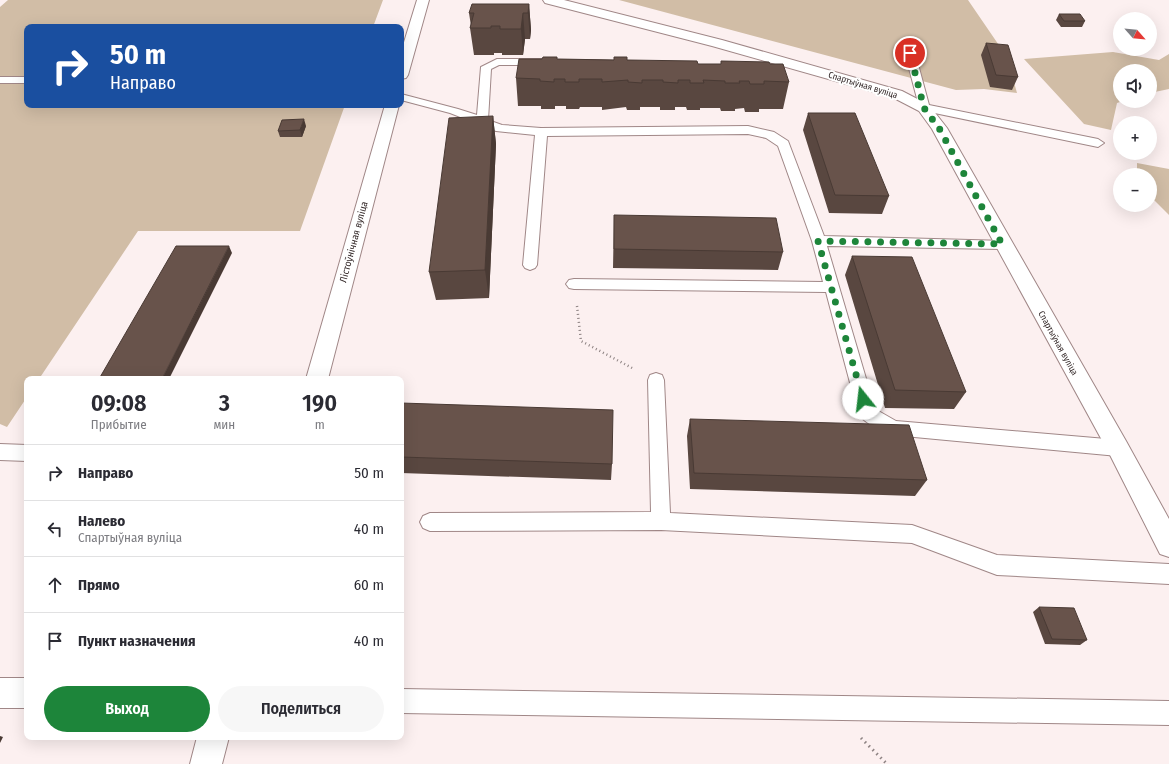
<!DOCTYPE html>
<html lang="ru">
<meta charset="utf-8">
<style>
:root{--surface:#fff;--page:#f7f7f7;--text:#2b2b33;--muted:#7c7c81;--line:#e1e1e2;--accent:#1d853a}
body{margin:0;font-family:"Fira Sans Condensed",sans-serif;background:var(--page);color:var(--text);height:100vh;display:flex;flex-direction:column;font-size:15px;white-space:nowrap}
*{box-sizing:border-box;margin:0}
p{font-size:13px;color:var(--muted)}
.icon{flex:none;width:22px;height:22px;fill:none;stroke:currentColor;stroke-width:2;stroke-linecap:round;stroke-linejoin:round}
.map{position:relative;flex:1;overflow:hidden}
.sheet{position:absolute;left:24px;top:376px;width:380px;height:364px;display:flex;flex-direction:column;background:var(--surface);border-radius:8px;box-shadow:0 4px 16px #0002}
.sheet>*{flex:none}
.guide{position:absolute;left:24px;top:24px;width:380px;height:84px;border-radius:8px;box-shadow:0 4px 16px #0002;background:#1a4fa0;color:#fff;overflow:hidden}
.needle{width:26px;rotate:117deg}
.fabs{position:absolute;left:1113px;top:12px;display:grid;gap:8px}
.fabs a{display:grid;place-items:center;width:44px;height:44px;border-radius:50%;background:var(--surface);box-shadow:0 4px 16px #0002;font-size:20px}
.pin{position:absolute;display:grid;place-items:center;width:34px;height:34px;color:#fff;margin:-17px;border:2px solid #fff;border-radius:50%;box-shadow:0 1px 4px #0007}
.me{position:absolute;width:44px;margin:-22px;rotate:344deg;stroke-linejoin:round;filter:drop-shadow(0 0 3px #0008)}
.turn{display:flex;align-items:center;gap:14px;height:84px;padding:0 20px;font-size:18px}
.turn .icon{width:52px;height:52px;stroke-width:2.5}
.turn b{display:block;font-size:28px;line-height:34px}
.eta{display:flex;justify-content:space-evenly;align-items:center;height:68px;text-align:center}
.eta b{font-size:24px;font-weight:600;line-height:28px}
.action{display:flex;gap:8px;margin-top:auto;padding:8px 20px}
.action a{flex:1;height:46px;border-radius:24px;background:var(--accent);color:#fff;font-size:16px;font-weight:600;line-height:46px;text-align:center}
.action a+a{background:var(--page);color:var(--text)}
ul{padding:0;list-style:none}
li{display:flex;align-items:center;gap:12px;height:56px;padding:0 20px;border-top:1px solid var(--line)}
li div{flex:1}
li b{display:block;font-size:15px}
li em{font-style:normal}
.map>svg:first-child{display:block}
.green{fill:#d1bda6}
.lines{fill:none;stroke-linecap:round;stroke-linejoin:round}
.service-casing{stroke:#a08787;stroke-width:2}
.minor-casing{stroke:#a08787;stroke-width:2}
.tertiary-casing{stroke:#a08787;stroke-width:2}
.path-far1{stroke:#8e8383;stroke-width:2.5;stroke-dasharray:1 3;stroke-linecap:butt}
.path{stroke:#8e8383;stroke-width:3;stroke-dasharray:1.5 4;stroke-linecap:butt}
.service{fill:#fff;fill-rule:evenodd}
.minor{fill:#fff;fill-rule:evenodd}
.tertiary{fill:#fff;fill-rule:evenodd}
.wall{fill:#594740}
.shaded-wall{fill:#493a34}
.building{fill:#68534b;stroke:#493a34}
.route{stroke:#1d853a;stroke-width:7;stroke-dasharray:0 12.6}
.labels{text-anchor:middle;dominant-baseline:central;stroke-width:4;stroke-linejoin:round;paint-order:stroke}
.far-street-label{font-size:9px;fill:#342929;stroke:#fff}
.street-label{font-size:10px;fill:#342929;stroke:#fff}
</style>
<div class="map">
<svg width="1169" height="764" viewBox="0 0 1169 764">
<rect width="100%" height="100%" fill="#fcf0f0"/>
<path class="green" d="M8 0H383L373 27H27V105H345L300 231H138L39 379H27V397L7 427 0 424V7Z
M619 0H968L1007 57 1017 93 984 89 956 90Z
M1113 52 1159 60 1169 54V89L1150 93V71H1120V101H1123L1117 103 1111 130 1084 124 1024 59Z
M1137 163 1169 169V215L1150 196V175H1137Z"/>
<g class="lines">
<g class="service-casing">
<path id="service" d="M910 50 915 53 929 105 1098 139 1104 143 1098 147 920 110 905 53Z
M497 59H542L547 62 542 65H499L491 69 488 120 502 125 541 128 748 126 774 132 788 141 824 236 1007 241 1009 244 1007 247 1002 249 827 246 875 409 896 421 1118 440 1124 443 1127 448 1124 453 1118 456 893 435C882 432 864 423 858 413L826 292 574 289 569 288 566 284 569 280 574 279 823 282 812 241 778 146 766 138 748 134 547 136 537 265 535 268 530 270 525 268 523 265 535 135 496 131 450 113 401 100V94L458 109 477 115 481 67Z
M0 77H27V83H0Z
M656 373 662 375 664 380 670 513 912 525 997 555 1169 564V584L997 575 912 543 661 530 430 531 423 528 420 522 423 516 430 513 651 512 648 380 650 375Z
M0 444 27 445V461L0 460Z
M401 689 1169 701V725L401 713Z"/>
</g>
<g class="minor-casing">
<path id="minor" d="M417 0H429L408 75 406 78 401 79V52Z
M385 105H399L328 379H306Z
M0 678H27V708H0Z
M197 737H229L222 764H190Z"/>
</g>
<g class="tertiary-casing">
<path id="tertiary" d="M543 0H564L722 40 902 91 929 105 947 128 1126 441 1169 519V557L1160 554 1110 455 932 129 919 111 892 97 712 46 545 3Z"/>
</g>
<path class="path-far1" d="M577 306 581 341 634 369"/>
<path class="path" d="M861 738 887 764"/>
<use href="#service" class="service"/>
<use href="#minor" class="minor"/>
<use href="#tertiary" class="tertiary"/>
</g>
<path class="wall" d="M529 4 531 30 530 39H525L523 55H502V53H494V55H474L470 28 471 26 469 13Z
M1059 14 1085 21 1082 27H1061L1056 20Z
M986 43 1018 77 1012 90 990 87 981 55Z
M557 59 627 60 698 64H721V61L770 64 789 82 783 109H759V112H745L744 108 735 109V111H721L720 108H700V110H687L686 107H675V110H660V107H640V110H627L626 107 602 110V107H580L579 109H566V106H555V109H541V106H518L516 78Z
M808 113 889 196 882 214 829 213 803 130Z
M493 116 496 144 489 298 436 300 429 272Z
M306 126 302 137H280L278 131Z
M614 215 783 252 778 270 613 268Z
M852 256 966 392 954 409 885 408 845 275Z
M401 403 612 464 611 480 401 473Z
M690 419 927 480 915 496 690 489 687 436Z
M1039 607 1087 640 1080 645 1045 644 1033 612Z"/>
<path class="shaded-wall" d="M529 4 531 30 530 39 528 13Z
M523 13 525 39 523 55 521 29Z
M493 116 496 144 489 298 485 270Z
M304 119 306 126 302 137 300 130Z
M229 246 232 253 169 379H162Z
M0 736 3 737 0 743Z"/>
<path class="building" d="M472 4H529L528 13H523L521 29H500V26H491V28H470L474 13H469Z
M1059 14H1080L1085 21H1064Z
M986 43 1008 45 1018 77 996 75Z
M543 57H557V59L614 60V57H627V60L697 61 698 64H721V61L769 62 770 64H783L789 82 764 81V84H750L749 81H739L740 83H725V81L703 80 704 83H690V80H678V83L663 82V80H642V83L628 82V80L602 82V79H579V82H565V79H554V82L540 81V79L516 78 519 59H542Z
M808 113H855L889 196 835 195Z
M493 116 485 270 429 272 449 118Z
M304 119 300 130 278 131 282 120Z
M614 215 776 218 783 252 614 249Z
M176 246H229L162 379H99Z
M852 256 912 257 966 392 895 390Z
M401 403 613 410 612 464 401 457Z
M690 419 909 425 927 480 694 473Z
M1039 607 1074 608 1087 640 1052 639Z"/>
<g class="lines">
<path class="route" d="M863 399 818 241 1002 244 939 128 924 108 910 53"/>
</g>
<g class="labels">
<g class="far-street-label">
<text transform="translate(863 85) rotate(17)">Спартыўная вуліца</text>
<text transform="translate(1058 343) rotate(61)">Спартыўная вуліца</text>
</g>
<g class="street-label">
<text transform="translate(354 242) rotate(-75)">Лістоўнічная вуліца</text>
</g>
</g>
</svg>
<div class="fabs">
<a><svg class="needle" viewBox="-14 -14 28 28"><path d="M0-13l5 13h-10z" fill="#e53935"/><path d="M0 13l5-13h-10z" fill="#7c7c81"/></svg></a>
<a><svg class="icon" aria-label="sound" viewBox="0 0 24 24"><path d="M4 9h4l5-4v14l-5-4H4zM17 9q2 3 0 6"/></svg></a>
<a>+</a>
<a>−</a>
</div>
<div class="pin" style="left:910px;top:53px;background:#d93025"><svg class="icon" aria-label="arrive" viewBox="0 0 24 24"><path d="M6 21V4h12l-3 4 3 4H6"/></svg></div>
<svg class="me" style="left:863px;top:399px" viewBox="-20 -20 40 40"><circle r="19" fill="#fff"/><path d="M0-13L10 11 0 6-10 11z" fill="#1d853a"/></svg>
<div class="guide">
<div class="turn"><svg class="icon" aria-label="right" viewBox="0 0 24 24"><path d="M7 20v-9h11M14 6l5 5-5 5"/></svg><div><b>50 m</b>Направо</div></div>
</div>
<section class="sheet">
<div class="eta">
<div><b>09:08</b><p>Прибытие</p></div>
<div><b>3</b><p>мин</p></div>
<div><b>190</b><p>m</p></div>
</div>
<ul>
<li><svg class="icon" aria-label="right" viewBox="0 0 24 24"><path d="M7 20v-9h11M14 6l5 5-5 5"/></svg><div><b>Направо</b></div><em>50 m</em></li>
<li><svg class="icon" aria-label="left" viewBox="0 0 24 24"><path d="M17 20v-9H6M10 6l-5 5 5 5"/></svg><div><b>Налево</b><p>Спартыўная вуліца</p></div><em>40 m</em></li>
<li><svg class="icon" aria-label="ahead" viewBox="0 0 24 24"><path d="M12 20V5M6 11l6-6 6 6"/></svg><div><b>Прямо</b></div><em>60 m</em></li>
<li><svg class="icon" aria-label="arrive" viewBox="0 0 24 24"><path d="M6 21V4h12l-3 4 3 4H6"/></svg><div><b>Пункт назначения</b></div><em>40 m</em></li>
</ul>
<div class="action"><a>Выход</a><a>Поделиться</a></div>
</section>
</div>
